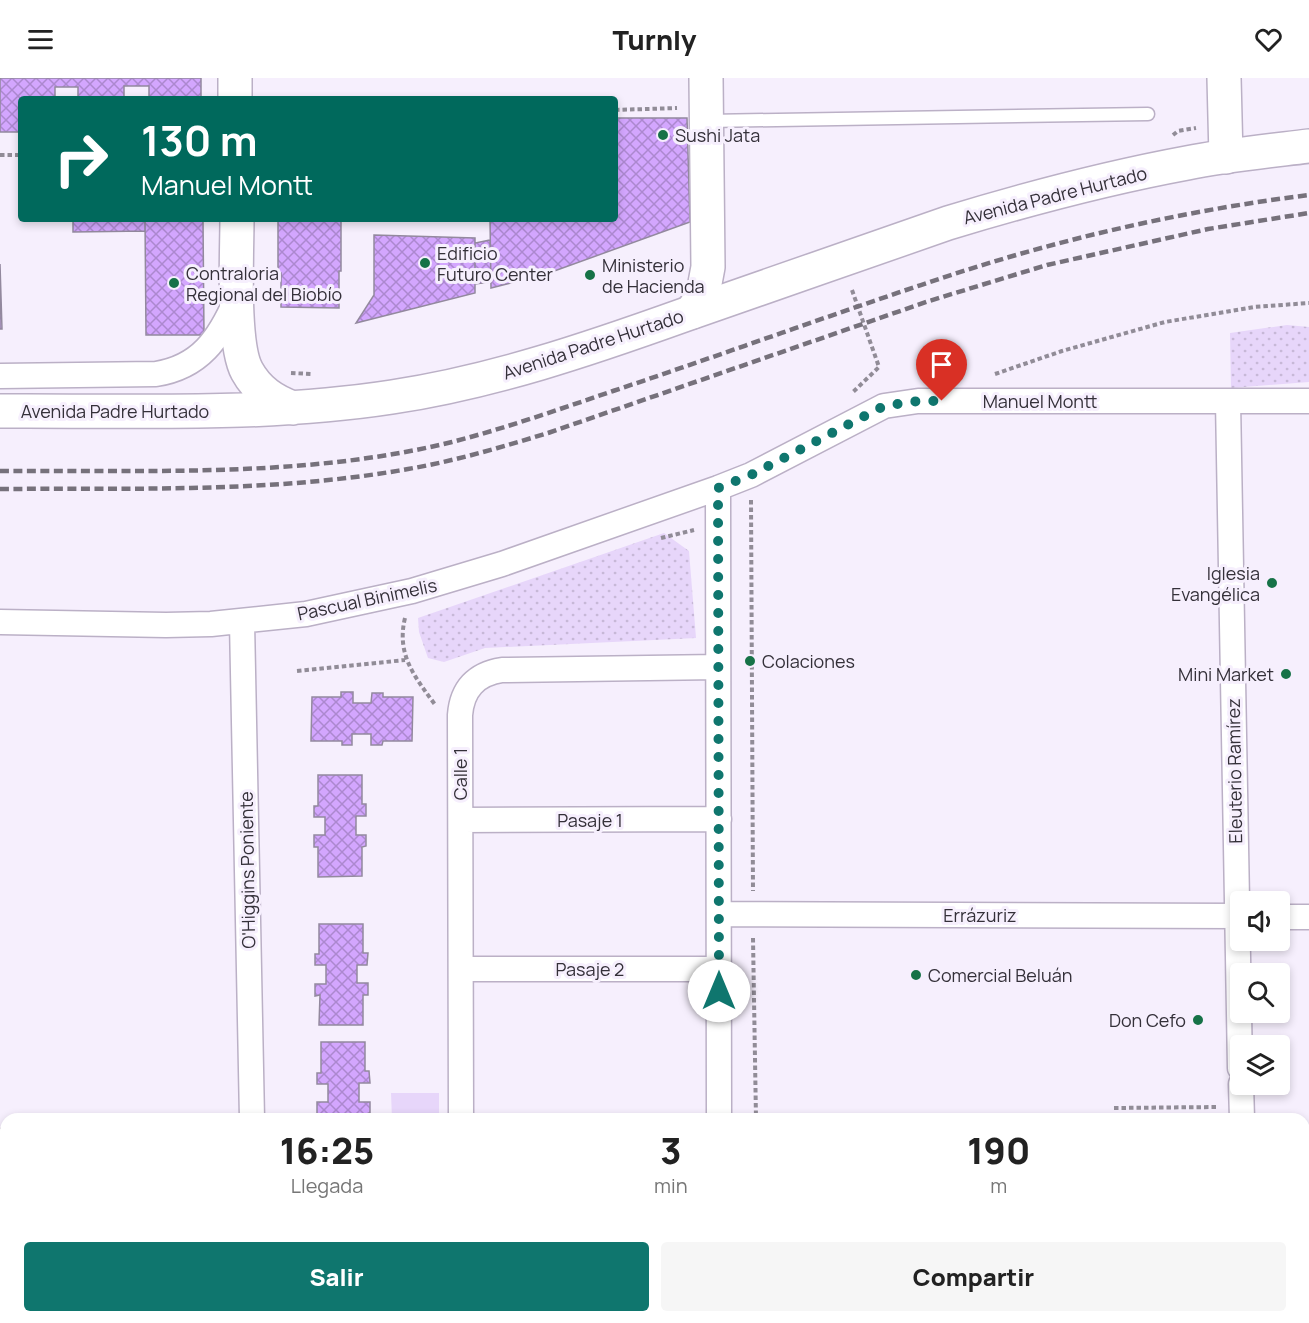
<!DOCTYPE html>
<html lang="es">
<meta charset="utf-8">
<style>
:root{--surface:#fff;--page:#f6f6f6;--text:#222;--muted:#767676;--accent:#0f766e}
body{margin:0;font-family:Manrope,sans-serif;background:var(--page);color:var(--text);height:100vh;display:flex;flex-direction:column;font-size:22px;white-space:nowrap}
*{box-sizing:border-box;margin:0}
p{font-size:20px;color:var(--muted)}
.icon{flex:none;width:33px;height:33px;fill:none;stroke:currentColor;stroke-width:2;stroke-linecap:round;stroke-linejoin:round}
.map{position:relative;flex:1;overflow:hidden}
.side{position:absolute;left:0px;top:1035px;width:1310px;height:210px;display:flex;flex-direction:column;background:var(--surface);border-radius:18px 18px 0 0;box-shadow:0 3px 9px #0003}
.side>*{flex:none}
.top-card{position:absolute;left:18px;top:18px;width:600px;height:126px;border-radius:6px;box-shadow:0 3px 9px #0003;background:#00695c;color:#fff;overflow:hidden}
.tools{position:absolute;left:1230px;top:813px;display:grid;gap:12px}
.tools a{display:grid;place-items:center;width:60px;height:60px;border-radius:6px;background:var(--surface);box-shadow:0 3px 9px #0003;font-size:30px}
.pin{position:absolute;display:grid;place-items:center;width:51px;height:51px;color:#fff;margin:-62px -26px;border-radius:50% 50% 50% 0;rotate:-45deg;box-shadow:0 0 6px #0007}
.pin .icon{rotate:45deg}
.me{position:absolute;width:66px;margin:-33px;rotate:0deg;stroke-linejoin:round;filter:drop-shadow(0 0 4px #0008)}
.turn{display:flex;align-items:center;gap:21px;height:126px;padding:0 24px;font-size:27px}
.turn .icon{width:78px;height:78px;stroke-width:2.5}
.turn b{display:block;font-size:42px;line-height:51px}
.eta{display:flex;justify-content:space-evenly;align-items:center;height:102px;text-align:center}
.eta b{font-size:36px;font-weight:800;line-height:42px}
.cta{display:flex;gap:12px;margin-top:auto;padding:12px 24px}
.cta a{flex:1;height:69px;border-radius:6px;background:var(--accent);color:#fff;font-size:24px;font-weight:800;line-height:69px;text-align:center}
.cta a+a{background:var(--page);color:var(--text)}
header{display:flex;justify-content:space-between;align-items:center;height:78px;padding:0 24px;background:var(--surface);font-size:27px;font-weight:800}
.map>svg:first-child{display:block}
.grass{fill:#e7d6fa}
.park{fill:url(#park-dots)}
.building{fill:url(#building-cross-hatch);stroke:#93899e;stroke-width:1.5}
.lines{fill:none;stroke-linecap:round;stroke-linejoin:round}
.lane-casing{stroke:#bbb0c6;stroke-width:15}
.street-casing{stroke:#bbb0c6;stroke-width:27}
.secondary-casing{stroke:#bbb0c6;stroke-width:36}
.primary-casing{stroke:#bbb0c6;stroke-width:36}
.path{stroke:#918c97;stroke-width:4;stroke-dasharray:4.5 3;stroke-linecap:butt}
.lane{stroke:#fff;stroke-width:12}
.street{stroke:#fff;stroke-width:24}
.secondary{stroke:#fff;stroke-width:33}
.primary{stroke:#fff;stroke-width:33}
.rail{stroke:#76717b;stroke-width:4.5;stroke-dasharray:9 4.5;stroke-linecap:butt}
.route{stroke:#0f766e;stroke-width:10;stroke-dasharray:0 18}
.poi-dot{fill:#167247;stroke:#f6effd;stroke-width:2}
.labels{text-anchor:middle;dominant-baseline:central;stroke-width:6;stroke-linejoin:round;paint-order:stroke}
.poi-label{font-size:18px;fill:#343039;stroke:#f6effd;text-anchor:start}
.street-label{font-size:18px;fill:#343039;stroke:#f6effd}
</style>
<header><svg class="icon" aria-label="menu" viewBox="0 0 24 24"><path d="M4 6h16M4 12h16M4 18h16"/></svg>Turnly<svg class="icon" aria-label="heart" viewBox="0 0 24 24"><path d="M12 20l-8-8c-3-5 5-10 8-4 3-6 11-1 8 4z"/></svg></header>
<div class="map">
<svg width="1309" height="1245" viewBox="0 0 1309 1245">
<defs>
<pattern id="park-dots" width="8" height="8" patternUnits="userSpaceOnUse" patternTransform="scale(1.5)"><rect width="8" height="8" fill="#e7d6fa"/><path d="M2 2h.1M6 6h.1" fill="none" stroke="#c7b8d7" stroke-width="1.8" stroke-linecap="round"/></pattern>
<pattern id="building-cross-hatch" width="8" height="8" patternUnits="userSpaceOnUse" patternTransform="scale(1.5)"><rect width="8" height="8" fill="#d3a6fe"/><path d="M0 0l8 8M0 8l8-8" fill="none" stroke="#ac88cf"/></pattern>
</defs>
<rect width="100%" height="100%" fill="#f6effd"/>
<path class="grass" d="M439 1015V1041H392L391 1015Z
M843 1239H1193V1245H843Z"/>
<path class="park" d="M1287 247 1309 249V304L1231 310 1230 255Z
M664 455 689 473 696 560 485 570 444 584 428 580 419 554 418 540Z"/>
<path class="building" d="M0 0H201V21H149V8H124V21H78V9H55V21H21V54H0Z
M615 40H687L690 144 546 196 491 210 490 141H615Z
M73 141H145V153L73 154Z
M145 141H203L204 257H146Z
M278 141H341V193H339V230L281 229V195H278Z
M374 157 475 160V215L356 245 374 217Z
M490 162 491 204 475 206V165Z
M0 186 2 251H0Z
M341 614H353V625H371L372 615H383V619H413L412 663H383L382 667H371V656H352V667H342V663H311L312 619H341Z
M318 697H362V726H366V738H356V757H366V768L362 769V798L318 799V769H314V757H325V739H314V728H318Z
M319 846H363V875H368L367 887H357V905H368V917H363V947H319L320 917 315 918V906H326V887H315V876H319Z
M321 964H365V993H369L370 1005H359V1024H370V1035L365 1036V1041H321V1036H317V1024H328V1006H317V995H321Z
M323 1239H375V1245H323Z"/>
<g class="lines">
<g class="lane-casing">
<path id="lane" d="M708 43 1148 36"/>
</g>
<g class="street-casing">
<path id="street" d="M0 298 156 296C200 289 219 261 236 222
M1228 323 1240 990
M718 410 719 1041
M0 544 166 547 211 546 306 536 412 513 502 486 718 410 751 397 884 328 918 323H1309
M242 544 252 1041
M461 742 719 741
M719 836 1240 838
M1280 839H1309
M461 891H719
M1241 1006 1242 1041
M461 1041 460 637C462 611 476 596 502 592L718 589
M0 1063H6
M1304 1117H1309
M255 1239V1245
M461 1239V1245
M720 1239V1245
M1247 1239V1245"/>
</g>
<g class="secondary-casing">
<path id="secondary" d="M1224 0 1226 79
M692 234 703 216 708 189 706 0"/>
</g>
<g class="primary-casing">
<path id="primary" d="M235 0V21
M237 141C237 176 232 266 247 293 258 313 274 323 293 330
M0 333C131 332 262 339 392 319 492 304 589 271 684 237 772 206 860 176 948 145 1027 121 1106 100 1187 85 1227 77 1268 73 1309 68"/>
</g>
<path class="path" d="M615 32 677 30
M1173 57 1178 53 1196 50
M0 77H21
M852 212 879 289 852 315
M291 295 311 296
M995 296 1062 273 1165 244 1254 229 1309 225
M751 422 753 813
M661 460 694 452
M405 540C396 577 415 599 436 628
M297 593 405 582
M753 860 756 1041
M1114 1030 1217 1029"/>
<use href="#lane" class="lane"/>
<use href="#street" class="street"/>
<use href="#secondary" class="secondary"/>
<use href="#primary" class="primary"/>
<path class="rail" d="M0 393C150 392 305 400 452 364 506 350 560 331 613 313 718 278 822 240 927 205 1050 163 1180 133 1309 117
M0 411C135 410 274 415 408 391 455 383 502 369 548 355L929 223 1047 187 1208 151 1309 135"/>
</g>
<g class="lines">
<path class="route" d="M719 913 718 410 751 397 884 328 918 323H942"/>
</g>
<g class="poi-dot">
<circle cx="663" cy="57" r="6"/>
<circle cx="425" cy="185" r="6"/>
<circle cx="590" cy="197" r="6"/>
<circle cx="174" cy="205" r="6"/>
<circle cx="1272" cy="505" r="6"/>
<circle cx="750" cy="583" r="6"/>
<circle cx="1286" cy="596" r="6"/>
<circle cx="916" cy="897" r="6"/>
<circle cx="1198" cy="942" r="6"/>
</g>
<g class="labels">
<g class="poi-label">
<text x="675" y="57">Sushi Jata</text>
<text x="437" y="175">Edificio<tspan x="437" dy="21">Futuro Center</tspan></text>
<text x="602" y="187">Ministerio<tspan x="602" dy="21">de Hacienda</tspan></text>
<text x="186" y="195">Contraloria<tspan x="186" dy="21">Regional del Biobío</tspan></text>
<text x="1260" y="495" text-anchor="end">Iglesia<tspan x="1260" dy="21">Evangélica</tspan></text>
<text x="762" y="583">Colaciones</text>
<text x="1274" y="596" text-anchor="end">Mini Market</text>
<text x="928" y="897">Comercial Beluán</text>
<text x="1186" y="942" text-anchor="end">Don Cefo</text>
</g>
<g class="street-label">
<text transform="translate(1055 117) rotate(-14)">Avenida Padre Hurtado</text>
<text transform="translate(593 266) rotate(-18)">Avenida Padre Hurtado</text>
<text x="1040" y="323">Manuel Montt</text>
<text x="115" y="333">Avenida Padre Hurtado</text>
<text transform="translate(367 521) rotate(-12)">Pascual Binimelis</text>
<text transform="translate(1234 693) rotate(-91)">Eleuterio Ramírez</text>
<text transform="translate(460 696) rotate(-90)">Calle 1</text>
<text x="590" y="742">Pasaje 1</text>
<text transform="translate(247 792) rotate(-91)">O'Higgins Poniente</text>
<text x="980" y="837">Errázuriz</text>
<text x="590" y="891">Pasaje 2</text>
</g>
</g>
</svg>
<div class="tools">
<a><svg class="icon" aria-label="sound" viewBox="0 0 24 24"><path d="M4 9h4l5-4v14l-5-4H4zM17 9q2 3 0 6"/></svg></a>
<a><svg class="icon" aria-label="search" viewBox="0 0 24 24"><circle cx="10" cy="10" r="6"/><path d="M15 15l6 6"/></svg></a>
<a><svg class="icon" aria-label="layers" viewBox="0 0 24 24"><path d="M12 4l9 5-9 5-9-5zM3 14l9 5 9-5"/></svg></a>
</div>
<div class="pin" style="left:942px;top:323px;background:#d93025"><svg class="icon" aria-label="arrive" viewBox="0 0 24 24"><path d="M6 21V4h12l-3 4 3 4H6"/></svg></div>
<svg class="me" style="left:719px;top:913px" viewBox="-20 -20 40 40"><circle r="19" fill="#fff"/><path d="M0-13L10 11 0 6-10 11z" fill="#0f766e"/></svg>
<div class="top-card">
<div class="turn"><svg class="icon" aria-label="right" viewBox="0 0 24 24"><path d="M7 20v-9h11M14 6l5 5-5 5"/></svg><div><b>130 m</b>Manuel Montt</div></div>
</div>
<section class="side">
<div class="eta">
<div><b>16:25</b><p>Llegada</p></div>
<div><b>3</b><p>min</p></div>
<div><b>190</b><p>m</p></div>
</div>
<div class="cta"><a>Salir</a><a>Compartir</a></div>
</section>
</div>
